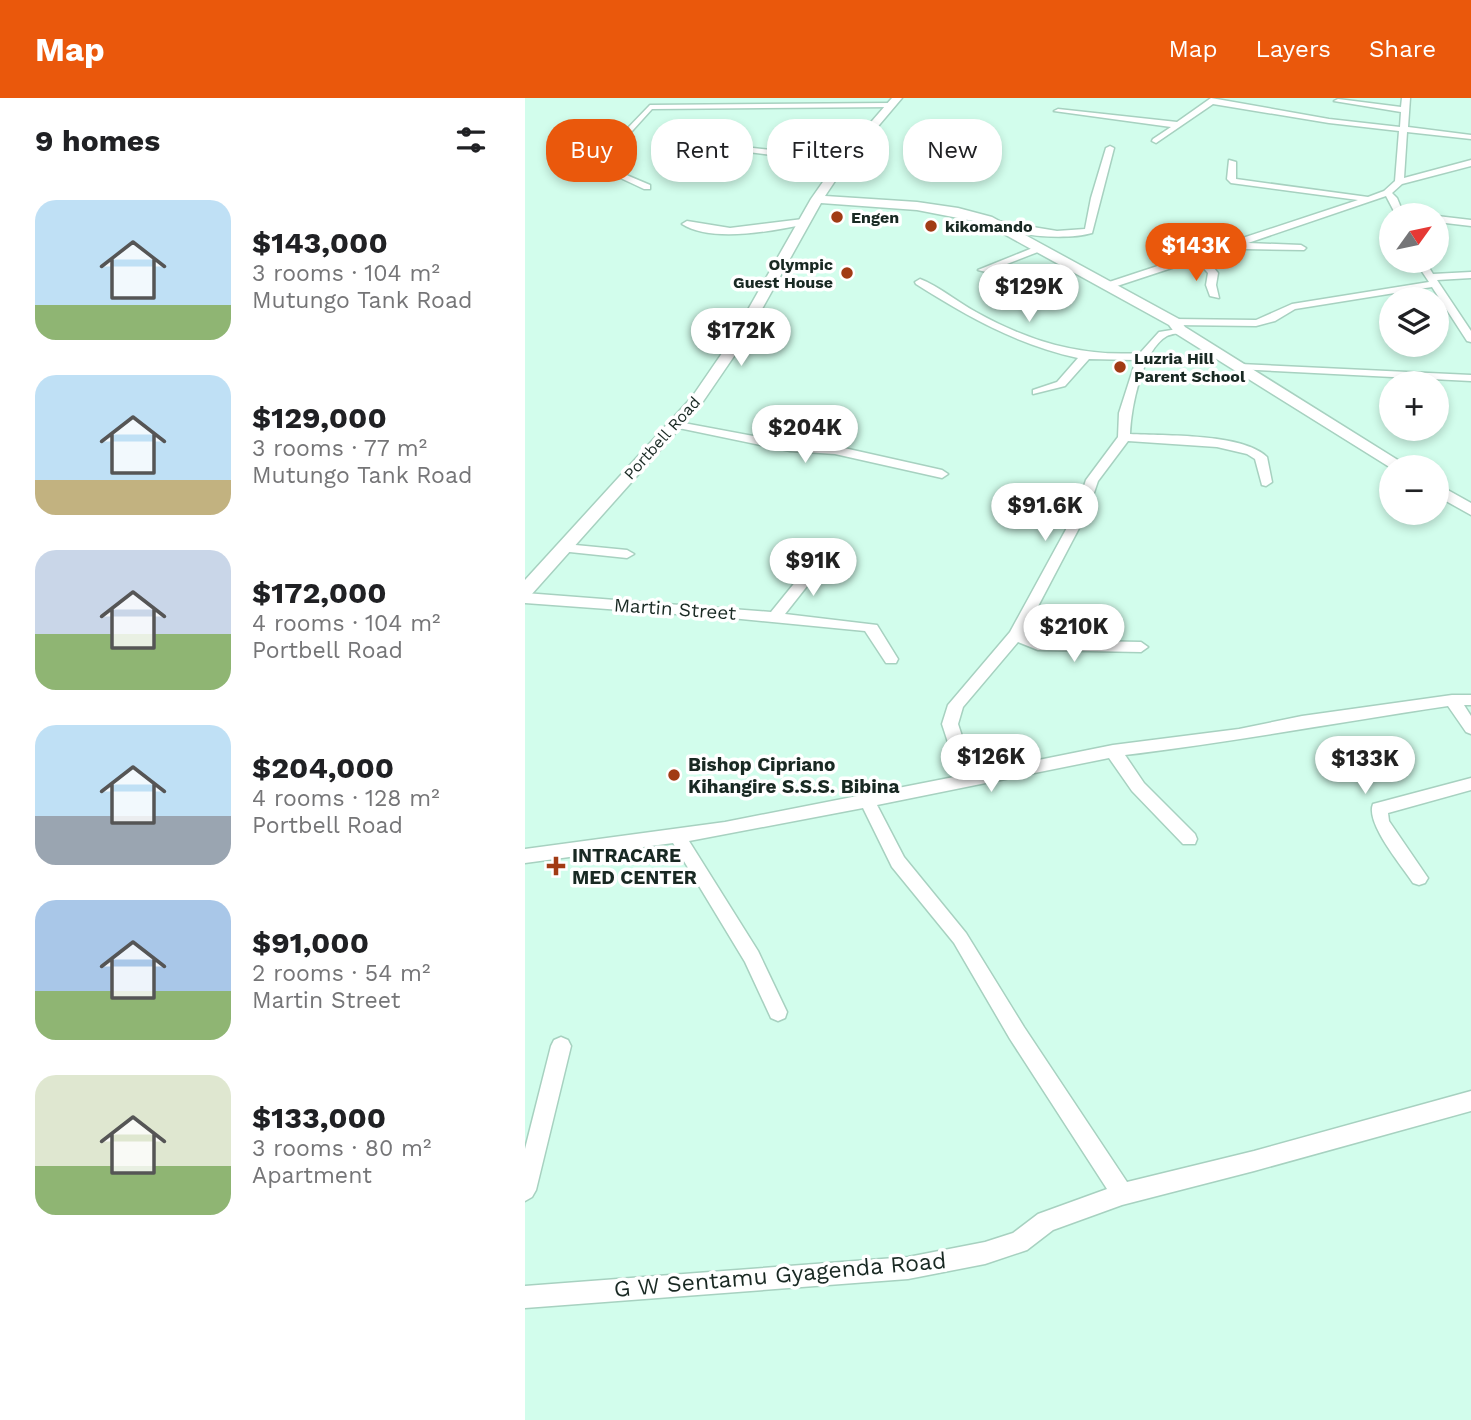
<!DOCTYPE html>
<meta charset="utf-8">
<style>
:root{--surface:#fff;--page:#f6f6f6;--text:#202124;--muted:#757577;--accent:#ea580c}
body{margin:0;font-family:"Work Sans",sans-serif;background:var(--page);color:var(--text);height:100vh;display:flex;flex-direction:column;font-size:26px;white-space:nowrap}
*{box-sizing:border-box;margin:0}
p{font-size:23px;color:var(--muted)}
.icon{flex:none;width:38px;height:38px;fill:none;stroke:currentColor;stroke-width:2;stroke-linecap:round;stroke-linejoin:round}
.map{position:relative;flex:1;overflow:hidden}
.side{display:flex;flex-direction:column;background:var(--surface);width:525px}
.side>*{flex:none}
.hud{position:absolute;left:21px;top:21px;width:665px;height:63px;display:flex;gap:14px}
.needle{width:46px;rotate:57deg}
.fabs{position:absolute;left:854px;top:105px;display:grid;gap:14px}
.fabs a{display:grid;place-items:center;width:70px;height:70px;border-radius:50%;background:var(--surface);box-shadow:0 4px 10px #0003;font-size:35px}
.price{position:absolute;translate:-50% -60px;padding:0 16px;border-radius:24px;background:#fff;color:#222;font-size:23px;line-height:46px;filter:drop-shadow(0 2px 4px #0008)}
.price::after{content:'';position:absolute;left:50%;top:42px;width:21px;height:16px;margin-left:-10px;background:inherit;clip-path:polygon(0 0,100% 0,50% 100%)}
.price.on{background:var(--accent);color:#fff}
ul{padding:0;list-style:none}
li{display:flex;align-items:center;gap:21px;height:175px;padding:0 35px}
li span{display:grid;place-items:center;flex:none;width:196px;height:140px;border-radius:21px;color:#555}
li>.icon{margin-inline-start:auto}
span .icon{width:84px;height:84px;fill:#fffc;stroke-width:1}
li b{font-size:30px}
h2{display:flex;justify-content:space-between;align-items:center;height:84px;padding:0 35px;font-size:30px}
.pill{padding:0 24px;border-radius:28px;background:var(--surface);box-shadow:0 4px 10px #0003;font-size:24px;line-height:63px}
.pill.on{background:var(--accent);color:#fff}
header{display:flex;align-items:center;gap:42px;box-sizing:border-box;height:98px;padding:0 35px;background:var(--accent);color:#fff}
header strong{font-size:33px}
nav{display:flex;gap:38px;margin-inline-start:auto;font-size:24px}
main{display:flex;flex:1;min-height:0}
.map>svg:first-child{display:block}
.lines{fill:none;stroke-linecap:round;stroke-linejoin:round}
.street-casing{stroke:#a7d1c0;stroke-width:3}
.secondary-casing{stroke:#a7d1c0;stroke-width:3}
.street{fill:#fff;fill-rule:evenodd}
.secondary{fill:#fff;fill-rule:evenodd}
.poi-dot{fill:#a13b14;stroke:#fff;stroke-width:2.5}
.labels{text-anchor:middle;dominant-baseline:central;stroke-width:7;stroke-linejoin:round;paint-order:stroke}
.far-poi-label{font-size:16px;font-weight:bold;fill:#192923;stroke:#fff;text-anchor:start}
.far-street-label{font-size:16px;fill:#192923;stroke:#fff}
.street-label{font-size:19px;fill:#192923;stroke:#fff}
.poi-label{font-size:19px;font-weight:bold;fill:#192923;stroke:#fff;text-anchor:start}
.near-street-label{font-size:23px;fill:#192923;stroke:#fff}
</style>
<header>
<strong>Map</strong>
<nav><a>Map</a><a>Layers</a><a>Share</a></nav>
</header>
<main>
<section class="side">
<h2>9 homes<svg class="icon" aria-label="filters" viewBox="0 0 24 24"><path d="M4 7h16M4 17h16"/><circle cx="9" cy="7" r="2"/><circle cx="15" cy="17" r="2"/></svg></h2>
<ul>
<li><span style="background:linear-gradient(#bfe0f5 75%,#8fb573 0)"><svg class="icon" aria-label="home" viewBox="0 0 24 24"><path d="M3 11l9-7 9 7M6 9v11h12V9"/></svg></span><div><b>$143,000</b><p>3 rooms · 104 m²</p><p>Mutungo Tank Road</p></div></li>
<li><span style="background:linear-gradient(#bfe0f5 75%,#c2b280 0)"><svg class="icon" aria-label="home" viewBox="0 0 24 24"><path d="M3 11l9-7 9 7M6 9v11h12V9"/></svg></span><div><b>$129,000</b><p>3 rooms · 77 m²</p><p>Mutungo Tank Road</p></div></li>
<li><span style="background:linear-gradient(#c9d6e8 60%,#8fb573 0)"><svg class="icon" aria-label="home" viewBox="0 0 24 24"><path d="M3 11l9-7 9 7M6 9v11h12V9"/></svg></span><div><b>$172,000</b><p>4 rooms · 104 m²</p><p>Portbell Road</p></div></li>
<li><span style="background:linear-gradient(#bfe0f5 65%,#9aa5b1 0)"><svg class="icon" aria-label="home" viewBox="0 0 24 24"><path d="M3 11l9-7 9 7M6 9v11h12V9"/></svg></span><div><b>$204,000</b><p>4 rooms · 128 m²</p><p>Portbell Road</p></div></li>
<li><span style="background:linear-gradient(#a9c7e8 65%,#8fb573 0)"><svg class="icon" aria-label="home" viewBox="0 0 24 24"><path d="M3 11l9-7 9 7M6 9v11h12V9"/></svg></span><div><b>$91,000</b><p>2 rooms · 54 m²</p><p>Martin Street</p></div></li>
<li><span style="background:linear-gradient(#dfe7d0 65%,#8fb573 0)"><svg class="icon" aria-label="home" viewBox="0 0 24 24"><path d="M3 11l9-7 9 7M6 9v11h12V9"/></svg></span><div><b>$133,000</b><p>3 rooms · 80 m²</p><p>Apartment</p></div></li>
</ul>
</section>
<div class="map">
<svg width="946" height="1322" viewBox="0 0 946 1322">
<rect width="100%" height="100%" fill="#d2fdec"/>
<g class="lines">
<defs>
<path id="street" d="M686,0L804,21L875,29L876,14L809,3L813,1L876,9L877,0H885L883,29L946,37V41L882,34L879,80L946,62V68L877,86L867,95L872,100L879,117H871L861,98L723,145L776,147L781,150L779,152L720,151L716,148L680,159L693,175L691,187L694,200L685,198L681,187L683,175L671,162L586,190H578V186L833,102L706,85L702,81L704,62L711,64V81L843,99L859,93L870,83L874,33L804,25L688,6L631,45L627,43L628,41L646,29L529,13L533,11L652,24Z
M366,5L369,9L127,11L79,64L80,68L125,87V91H119L72,69V62L125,7Z
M184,45L318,60L322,63L318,66L184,49L150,59L146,56Z
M585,48L589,50L567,135C543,142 489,139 467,126L472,123L532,133L560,131L566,100L581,50Z
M912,118L946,122V128L912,124Z
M278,121L283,124L281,126C249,133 186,145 157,126L162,123L205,130Z
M515,147L520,150L518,152L461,174L453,172Z
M890,163H900L908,176L946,174V180L912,182L946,233V244L942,243L907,189L770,211L750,223L731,228L649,227L644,224L649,221L731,222L767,206L904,184Z
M395,181C414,188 432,204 451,214C503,243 555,259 615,255L634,234L659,230V234C654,235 646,236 642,238C617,252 606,310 605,336C640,338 717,335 742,359L747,384L741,388L737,387L730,361L722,356L692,349L603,343L573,383L562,415L499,535L515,542L616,544L623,549L616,554L513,552L493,544L438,609L433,626L449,675L588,647L714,631L777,618L927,597H946V607H939L946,618V636L941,634L923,608C815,624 708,644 600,657L619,685L670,736L672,741L670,746H658L607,693L584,660L352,707L379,759L441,835L499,929L602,1084L729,1053L946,993V1013L729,1073L597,1107L528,1132L502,1152L460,1166L383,1181L0,1210V1188L383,1159L460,1144L488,1135L513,1116L582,1091L485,941L429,845L367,769L338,710L164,743L233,853L262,914L260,920L253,923L246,920L220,864L148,745L0,765V751L200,724L434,678L417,626L423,607L485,534L550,415L561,382L593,339L594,315L611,262L564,261L540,288L508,296V292L532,284L553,260C493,247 443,219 391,186L390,184Z
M715,266L946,277V283L711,271L710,269Z
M148,323L265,345L310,348L417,372L423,376L417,380L310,356L265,353L144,328V324Z
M40,446L102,452L109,456L102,460L35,453V447Z
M298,455L305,459L260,516L352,527L373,561L371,565H361L340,533L206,520L0,505V495L246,514L293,456Z
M946,680V692L863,715L864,723L903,780L900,785L894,787L888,785C877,768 840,725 848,706Z
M36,939L43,942L46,948L11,1092L7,1099L0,1103V1051L26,948L29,942Z"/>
<path id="secondary" d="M367,0H377L322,65L300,98L392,104L433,110L467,119L654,221L660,229L884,369L866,370L650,235L644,227L459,125L392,112L296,105L218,245L177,305L6,497L0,499V482L167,299L204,245L286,101L314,61Z
M912,386L946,405V417L912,398Z"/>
</defs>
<use href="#street" class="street-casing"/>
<use href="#secondary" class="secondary-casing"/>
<use href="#street" class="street"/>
<use href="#secondary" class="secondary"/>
</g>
<g class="poi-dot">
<circle cx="312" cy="119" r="7"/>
<circle cx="406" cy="128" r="7"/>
<circle cx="322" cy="175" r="7"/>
<circle cx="595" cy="269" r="7"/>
<circle cx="149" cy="677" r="7"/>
<path d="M27.5 757.5h7v7h7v7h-7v7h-7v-7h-7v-7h7z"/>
</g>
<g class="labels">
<g class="far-poi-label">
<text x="326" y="119">Engen</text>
<text x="420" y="128">kikomando</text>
<text x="308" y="166" text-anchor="end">Olympic<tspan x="308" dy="18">Guest House</tspan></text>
<text x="609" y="260">Luzria Hill<tspan x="609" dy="18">Parent School</tspan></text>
</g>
<g class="far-street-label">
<text transform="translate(137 340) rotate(-48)">Portbell Road</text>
</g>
<g class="street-label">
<text transform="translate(150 511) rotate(4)">Martin Street</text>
</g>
<g class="poi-label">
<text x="163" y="666">Bishop Cipriano<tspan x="163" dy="22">Kihangire S.S.S. Bibina</tspan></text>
<text x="47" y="757">INTRACARE<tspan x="47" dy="22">MED CENTER</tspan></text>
</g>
<g class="near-street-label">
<text transform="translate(255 1177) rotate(-5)">G W Sentamu Gyagenda Road</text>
</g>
</g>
</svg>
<div class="fabs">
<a><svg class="needle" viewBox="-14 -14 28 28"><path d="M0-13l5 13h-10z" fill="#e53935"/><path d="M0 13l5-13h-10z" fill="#757577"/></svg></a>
<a><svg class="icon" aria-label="layers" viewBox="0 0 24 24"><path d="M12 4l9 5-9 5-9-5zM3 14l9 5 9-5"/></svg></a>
<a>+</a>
<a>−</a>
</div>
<b class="price on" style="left:671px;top:185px">$143K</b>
<b class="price" style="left:504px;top:226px">$129K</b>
<b class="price" style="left:216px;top:270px">$172K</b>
<b class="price" style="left:280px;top:367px">$204K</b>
<b class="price" style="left:520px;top:445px">$91.6K</b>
<b class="price" style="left:288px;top:500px">$91K</b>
<b class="price" style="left:549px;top:566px">$210K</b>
<b class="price" style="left:466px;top:696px">$126K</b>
<b class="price" style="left:840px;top:698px">$133K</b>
<div class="hud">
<a class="pill on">Buy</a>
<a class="pill">Rent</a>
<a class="pill">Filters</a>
<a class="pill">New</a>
</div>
</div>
</main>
